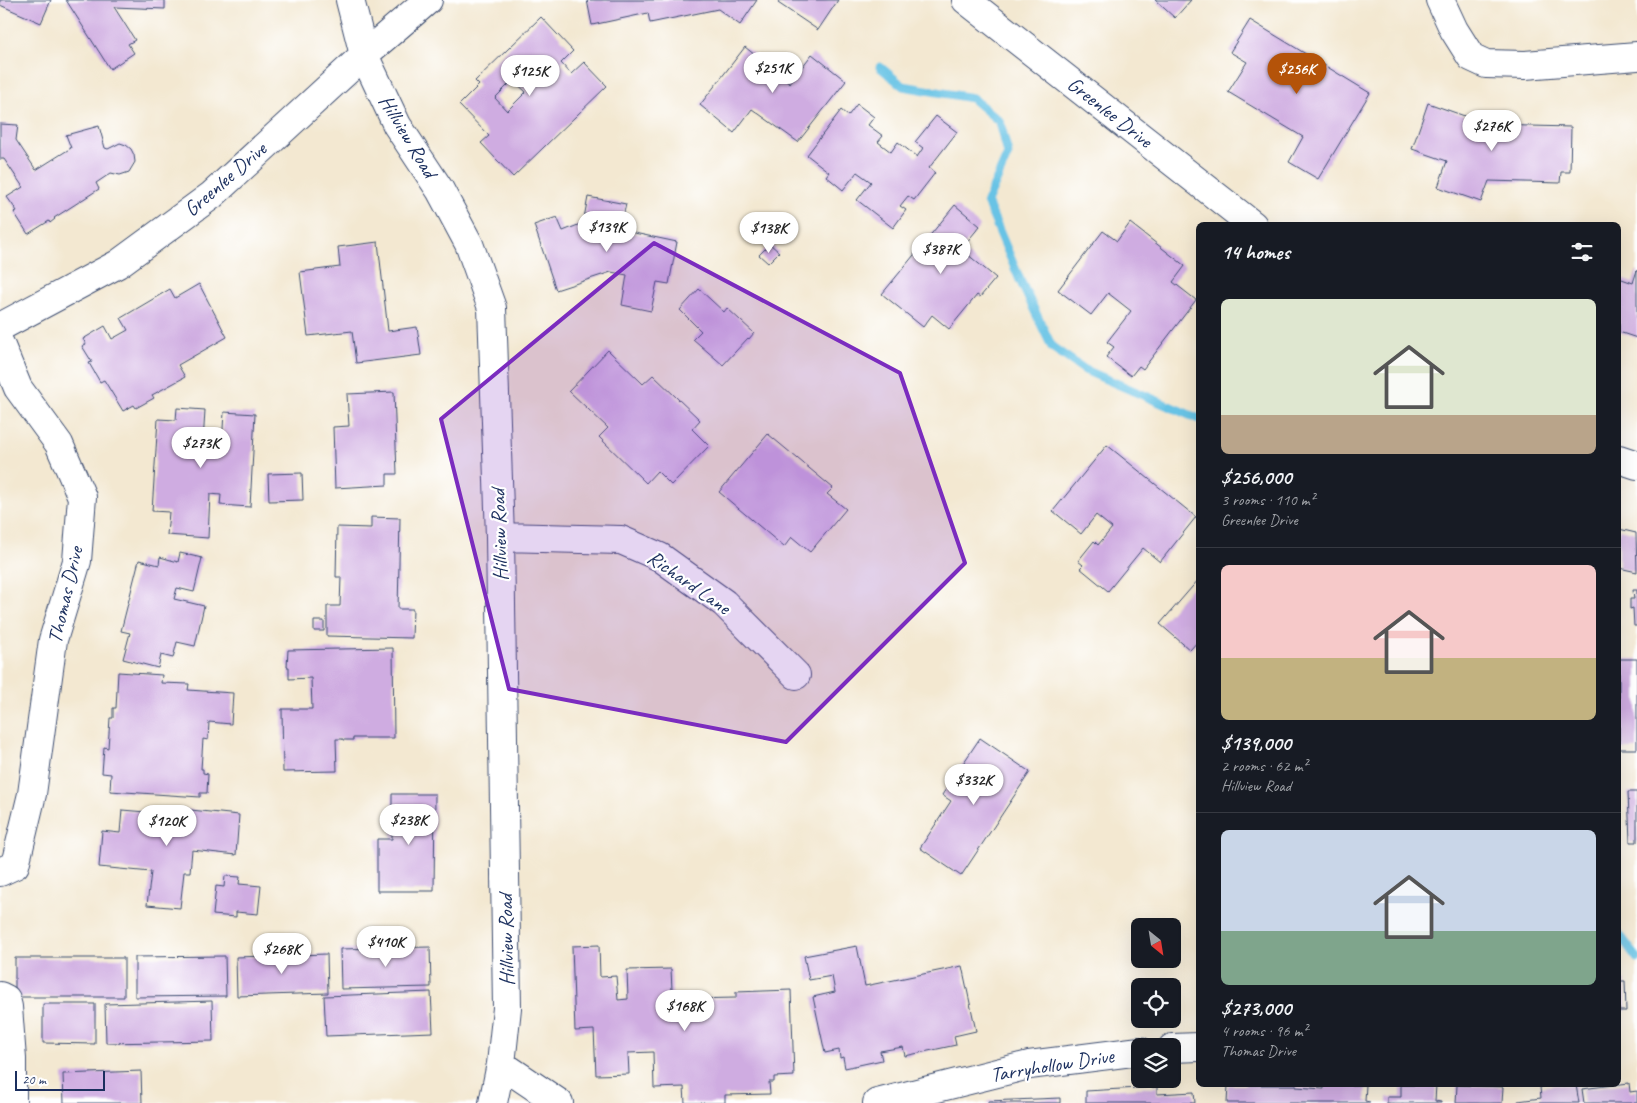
<!DOCTYPE html>
<meta charset="utf-8">
<style>
:root{--surface:#171b24;--page:#20242c;--text:#f1f3f6;--muted:#9ea1a6;--line:#363941;--accent:#b45309}
body{margin:0;font-family:Caveat,sans-serif;background:var(--page);color:var(--text);height:100vh;display:flex;flex-direction:column;font-size:19px;white-space:nowrap}
*{box-sizing:border-box;margin:0}
p{font-size:16px;color:var(--muted)}
.icon{flex:none;width:28px;height:28px;fill:none;stroke:currentColor;stroke-width:2;stroke-linecap:round;stroke-linejoin:round}
.map{position:relative;flex:1;overflow:hidden}
.drawer{position:absolute;left:1196px;top:222px;width:425px;height:865px;display:flex;flex-direction:column;background:var(--surface);border-radius:8px;box-shadow:0 5px 20px #0002}
.drawer>*{flex:none}
.needle{width:32px;rotate:150deg}
.fabs{position:absolute;left:1131px;top:918px;display:grid;gap:10px}
.fabs a{display:grid;place-items:center;width:50px;height:50px;border-radius:8px;background:var(--surface);box-shadow:0 5px 20px #0002;font-size:25px}
.scale{position:absolute;left:15px;bottom:12px;width:90px;box-sizing:border-box;padding-left:5px;border:2px solid #1b2f5e;border-top:0;font-size:14px;line-height:18px;white-space:nowrap;color:#1b2f5e;-webkit-text-stroke:4px #fff;paint-order:stroke}
.price{position:absolute;translate:-50% -42px;padding:0 11px;border-radius:18px;background:#fff;color:#222;font-size:16px;line-height:32px;filter:drop-shadow(0 1px 2px #0008)}
.price::after{content:'';position:absolute;left:50%;top:30px;width:15px;height:11px;margin-left:-8px;background:inherit;clip-path:polygon(0 0,100% 0,50% 100%)}
.price.on{background:var(--accent);color:#fff}
ul{padding:0;list-style:none}
li{display:grid;align-content:center;gap:10px;height:265px;padding:0 25px}
li+li{border-top:1px solid var(--line)}
li span{display:grid;place-items:center;height:155px;border-radius:8px;color:#555}
li>.icon{margin-inline-start:auto}
span .icon{width:90px;height:90px;fill:#fffc;stroke-width:1}
li b{font-size:21px}
h2{display:flex;justify-content:space-between;align-items:center;height:60px;padding:0 25px;font-size:21px}
.map>svg:first-child{display:block}
.lines{fill:none;stroke-linecap:round;stroke-linejoin:round}
.stream{stroke:#68c3e5;stroke-width:9}
.building{fill:#cface1;fill-rule:evenodd}
.minor-casing{stroke:#3b4b6f;stroke-width:30}
.minor{stroke:#fff;stroke-width:28}
.marked{fill:#7b2cbf;fill-opacity:0.2;stroke:#7b2cbf;stroke-width:4;stroke-linejoin:round}
.labels{text-anchor:middle;dominant-baseline:central;stroke-width:4.5;stroke-linejoin:round;paint-order:stroke}
.street-label{font-size:21px;fill:#1b2f5e;stroke:#fff}
</style>
<div class="map">
<svg width="1637" height="1103" viewBox="0 0 1637 1103">
<rect width="100%" height="100%" fill="#fff"/>
<filter id="ink" filterUnits="userSpaceOnUse"><feTurbulence type="fractalNoise" baseFrequency=".02" numOctaves="2"/><feDisplacementMap in="SourceGraphic" scale="10" xChannelSelector="R" yChannelSelector="G"/><feConvolveMatrix kernelMatrix="1 2 1 2 8 2 1 2 1" color-interpolation-filters="sRGB"/></filter>
<filter id="wash" filterUnits="userSpaceOnUse"><feTurbulence type="fractalNoise" baseFrequency=".0096" numOctaves="4" result="noise"/><feDisplacementMap in="SourceGraphic" scale="20" xChannelSelector="R" yChannelSelector="G"/><feGaussianBlur stdDeviation="1.12" result="paint"/><feColorMatrix in="noise" values="0 0 0 0 0 0 0 0 0 0 0 0 0 0 0 0 0 1.4 0 .05"/><feComposite in="paint" operator="in"/></filter>
<g filter="url(#wash)">
<rect width="100%" height="100%" fill="#f3e8d1"/>
<g class="lines">
<path class="stream" d="M880,67L903,86L972,98L1000,122L1008,154L987,202L1020,280L1052,347L1085,370L1199,419
M1619,934L1637,958"/>
</g>
<g id="blocks">
<path class="building" d="M0,0H51L41,23L0,5Z
M66,0H165V9L114,7L135,40L128,44L134,53L110,69Z
M587,0H757L740,25L718,9L650,23L648,13L592,25Z
M780,0H838L818,30L778,3Z
M1155,0H1191L1175,18Z
M541,17L573,51L561,63L571,74L584,62L607,86L513,177L481,143L489,136L459,105L479,85L475,81ZM513,80L526,92L507,111L495,98Z
M1250,20L1370,93L1318,179L1289,162L1303,137L1228,92L1247,62L1230,52Z
M745,47L790,83L812,54L846,81L798,142L752,109L734,133L700,105Z
M1428,103L1490,125L1571,127L1570,172H1561L1560,183L1489,181L1481,202L1438,187L1447,161L1412,149Z
M857,104L874,117L868,125L883,136L878,142L891,152L898,142L917,157L923,148L915,142L936,116L957,132L929,168L935,173L914,200L908,196L900,206L906,210L893,228L857,200L871,182L857,172L843,190L826,176L829,172L807,155L841,110L848,116Z
M0,124L18,125L16,140L36,170L71,148L66,135L99,126L105,148L108,149L120,143L126,145L131,149L134,155L135,162L129,172L120,175L111,173L96,183L99,189L54,218L55,219L50,223L49,221L28,234L14,212L17,211L7,197L23,187L4,159H0Z
M588,197L626,204L620,230L677,242L669,284L657,282L651,311L622,305L627,275L611,272L556,290L534,225L557,217L563,231L583,223Z
M955,205L980,226L961,249L996,278L980,297L977,295L949,329L932,315L923,327L882,294Z
M1130,223L1185,266L1173,282L1196,300L1143,369L1139,366L1131,376L1106,357L1114,347L1107,342L1131,311L1108,293L1091,315L1058,290L1103,231L1117,241Z
M378,242L388,331L417,327L421,355L356,363L352,331L308,336L300,272L340,267L338,247Z
M770,244L779,252L768,263L759,255Z
M1637,270V338L1619,332V278L1633,283Z
M199,284L227,337L178,365L185,377L152,395L154,398L136,408L134,405L123,411L104,380L100,382L89,363L92,362L82,346L86,344L83,339L105,326L112,339L128,330L121,318L170,289L175,298Z
M699,289L724,312L727,308L754,333L749,339L748,338L723,365L693,339L701,331L680,310Z
M608,350L643,384L653,375L700,420L692,429L709,446L671,485L657,471L646,483L599,437L608,428L569,391Z
M394,392L397,474H387V485L335,488L333,427L349,426L347,394Z
M177,408L205,410L203,443L222,445L224,412L255,414L250,507L220,505L221,495L210,494L208,538L167,535L169,512L152,511L158,419L176,420Z
M768,434L833,488L827,494L846,509L810,552L792,537L784,547L719,492Z
M1107,445L1196,517L1160,562L1143,548L1108,591L1080,568L1083,565L1078,561L1094,541L1098,545L1112,528L1096,515L1081,534L1053,511Z
M302,473L303,500L269,501L268,474Z
M371,517L400,518L398,609H413L412,638L327,636V606H340L341,577H336L337,527L371,528Z
M1619,529L1636,533L1637,572L1619,568Z
M180,553L202,558L194,592L177,588L174,599L204,606L195,646L177,642L173,658L161,655L158,668L123,659L130,633L121,631L139,560L159,565L160,557L178,562Z
M1199,579V640L1190,650L1160,624Z
M1633,590H1637V626H1634L1633,608L1630,609V599H1634Z
M314,621H324V631H314Z
M393,648L394,738H353V740H343V739H336L337,771L283,772L282,709H312L311,678L289,679V667H287L288,650Z
M1619,659H1637V749H1619Z
M118,672L162,675L161,683L189,684L188,690L233,693L231,724L209,722L208,740L203,739L201,769H203V773L208,774L207,793H200V797L110,791L111,774L102,773L104,747L108,748L110,718H113V708H116Z
M980,738L1030,772L961,876L920,848L951,801L942,795Z
M1628,792H1637V842H1630Z
M392,794H435L434,891H377V839H392Z
M181,809L239,815L236,855L192,850L190,872H184L180,908L147,905L151,872L99,867L102,831L120,833L122,810L181,815Z
M225,876L240,877L239,884L261,886L258,914L236,912V917L213,915L216,886L224,887Z
M599,945L600,977L616,976L618,1000L628,999L627,970L671,969L673,1011L689,1010L688,999L736,998V992L791,990L794,1076L774,1077V1082H769L770,1094L725,1095V1103H685L684,1087L654,1088L653,1052L628,1053L629,1074L596,1075L594,1030L575,1031L572,946Z
M857,946L865,986L962,966L976,1031L954,1036L956,1045L905,1056L903,1047L880,1051L882,1060L845,1068L843,1057L840,1058L839,1050L825,1053L813,997L835,992L832,976L809,980L804,956Z
M430,947L431,987L341,989L340,949Z
M327,954L328,993L237,996L236,957Z
M225,956L226,996L135,997V957Z
M15,958H124V997H15Z
M1619,981H1625L1626,1011H1619Z
M431,992L433,1032L326,1036L324,996Z
M212,1001L213,1041L106,1043L105,1004Z
M43,1004H95V1044L43,1043Z
M141,1071L142,1103H64L63,1074Z
M1629,1083L1630,1092L1637,1091V1103H1584L1582,1089Z
M1228,1085H1296V1087L1324,1089V1085H1366L1365,1101L1370,1102V1103H1227Z
M1401,1085H1436L1435,1101L1441,1102V1103H1387V1097H1401Z
M1457,1085L1503,1087L1502,1103H1456Z
M1557,1085H1576L1579,1103H1518V1101L1541,1098L1540,1087Z
M1157,1087V1094L1194,1092L1195,1103H1086V1091Z
M1060,1098V1103H988V1101Z"/>
</g>
</g>
<g filter="url(#ink)">
<use href="#blocks" fill-opacity="0" stroke="#3b4b6f" stroke-width="1"/>
<g class="lines">
<defs>
<path id="minor" d="M350,0L364,55L397,125L440,190L469,244L492,308L500,537L507,1008L501,1064L493,1103
M966,0L1253,225
M1440,0L1454,30L1471,57L1486,64L1525,65L1637,56
M0,327L118,264L212,195L364,55L428,0
M0,344L18,388L59,444L82,497L77,561L53,640L32,794L15,865L0,872
M1619,459L1637,465
M500,537L621,540L660,557L724,603L796,675
M0,996L6,999L8,1007L12,1059V1103
M1172,1048L1199,1047
M501,1064L559,1103
M877,1103L1029,1065L1140,1051"/>
</defs>
<use href="#minor" class="minor-casing"/>
<use href="#minor" class="minor"/>
</g>
</g>
<path class="marked" d="M654,243L900,373L965,563L786,742L509,689L441,419Z"/>
<g class="labels">
<g class="street-label">
<text transform="translate(1110 112) rotate(38)">Greenlee Drive</text>
<text transform="translate(408 136) rotate(59)">Hillview Road</text>
<text transform="translate(225 179) rotate(-41)">Greenlee Drive</text>
<text transform="translate(499 535) rotate(-92)">Hillview Road</text>
<text transform="translate(689 582) rotate(35)">Richard Lane</text>
<text transform="translate(65 595) rotate(-77)">Thomas Drive</text>
<text transform="translate(506 940) rotate(-91)">Hillview Road</text>
<text transform="translate(1052 1065) rotate(-9)">Tarryhollow Drive</text>
</g>
</g>
</svg>
<div class="fabs">
<a><svg class="needle" viewBox="-14 -14 28 28"><path d="M0-13l5 13h-10z" fill="#e53935"/><path d="M0 13l5-13h-10z" fill="#9ea1a6"/></svg></a>
<a><svg class="icon" aria-label="locate" viewBox="0 0 24 24"><circle cx="12" cy="12" r="6"/><path d="M12 2v4M12 18v4M2 12h4M18 12h4"/></svg></a>
<a><svg class="icon" aria-label="layers" viewBox="0 0 24 24"><path d="M12 4l9 5-9 5-9-5zM3 14l9 5 9-5"/></svg></a>
</div>
<div class="scale">20 m</div>
<b class="price" style="left:773px;top:94px">$251K</b>
<b class="price on" style="left:1297px;top:95px">$256K</b>
<b class="price" style="left:530px;top:97px">$125K</b>
<b class="price" style="left:1492px;top:152px">$276K</b>
<b class="price" style="left:607px;top:253px">$139K</b>
<b class="price" style="left:769px;top:254px">$138K</b>
<b class="price" style="left:941px;top:275px">$387K</b>
<b class="price" style="left:201px;top:469px">$273K</b>
<b class="price" style="left:974px;top:806px">$332K</b>
<b class="price" style="left:409px;top:846px">$238K</b>
<b class="price" style="left:167px;top:847px">$120K</b>
<b class="price" style="left:386px;top:968px">$410K</b>
<b class="price" style="left:282px;top:975px">$268K</b>
<b class="price" style="left:685px;top:1032px">$168K</b>
<section class="drawer">
<h2>14 homes<svg class="icon" aria-label="filters" viewBox="0 0 24 24"><path d="M4 7h16M4 17h16"/><circle cx="9" cy="7" r="2"/><circle cx="15" cy="17" r="2"/></svg></h2>
<ul>
<li><span style="background:linear-gradient(#dfe7d0 75%,#b9a48a 0)"><svg class="icon" aria-label="home" viewBox="0 0 24 24"><path d="M3 11l9-7 9 7M6 9v11h12V9"/></svg></span><div><b>$256,000</b><p>3 rooms · 110 m²</p><p>Greenlee Drive</p></div></li>
<li><span style="background:linear-gradient(#f6c9c9 60%,#c2b280 0)"><svg class="icon" aria-label="home" viewBox="0 0 24 24"><path d="M3 11l9-7 9 7M6 9v11h12V9"/></svg></span><div><b>$139,000</b><p>2 rooms · 62 m²</p><p>Hillview Road</p></div></li>
<li><span style="background:linear-gradient(#c9d6e8 65%,#7fa58c 0)"><svg class="icon" aria-label="home" viewBox="0 0 24 24"><path d="M3 11l9-7 9 7M6 9v11h12V9"/></svg></span><div><b>$273,000</b><p>4 rooms · 96 m²</p><p>Thomas Drive</p></div></li>
</ul>
</section>
</div>
